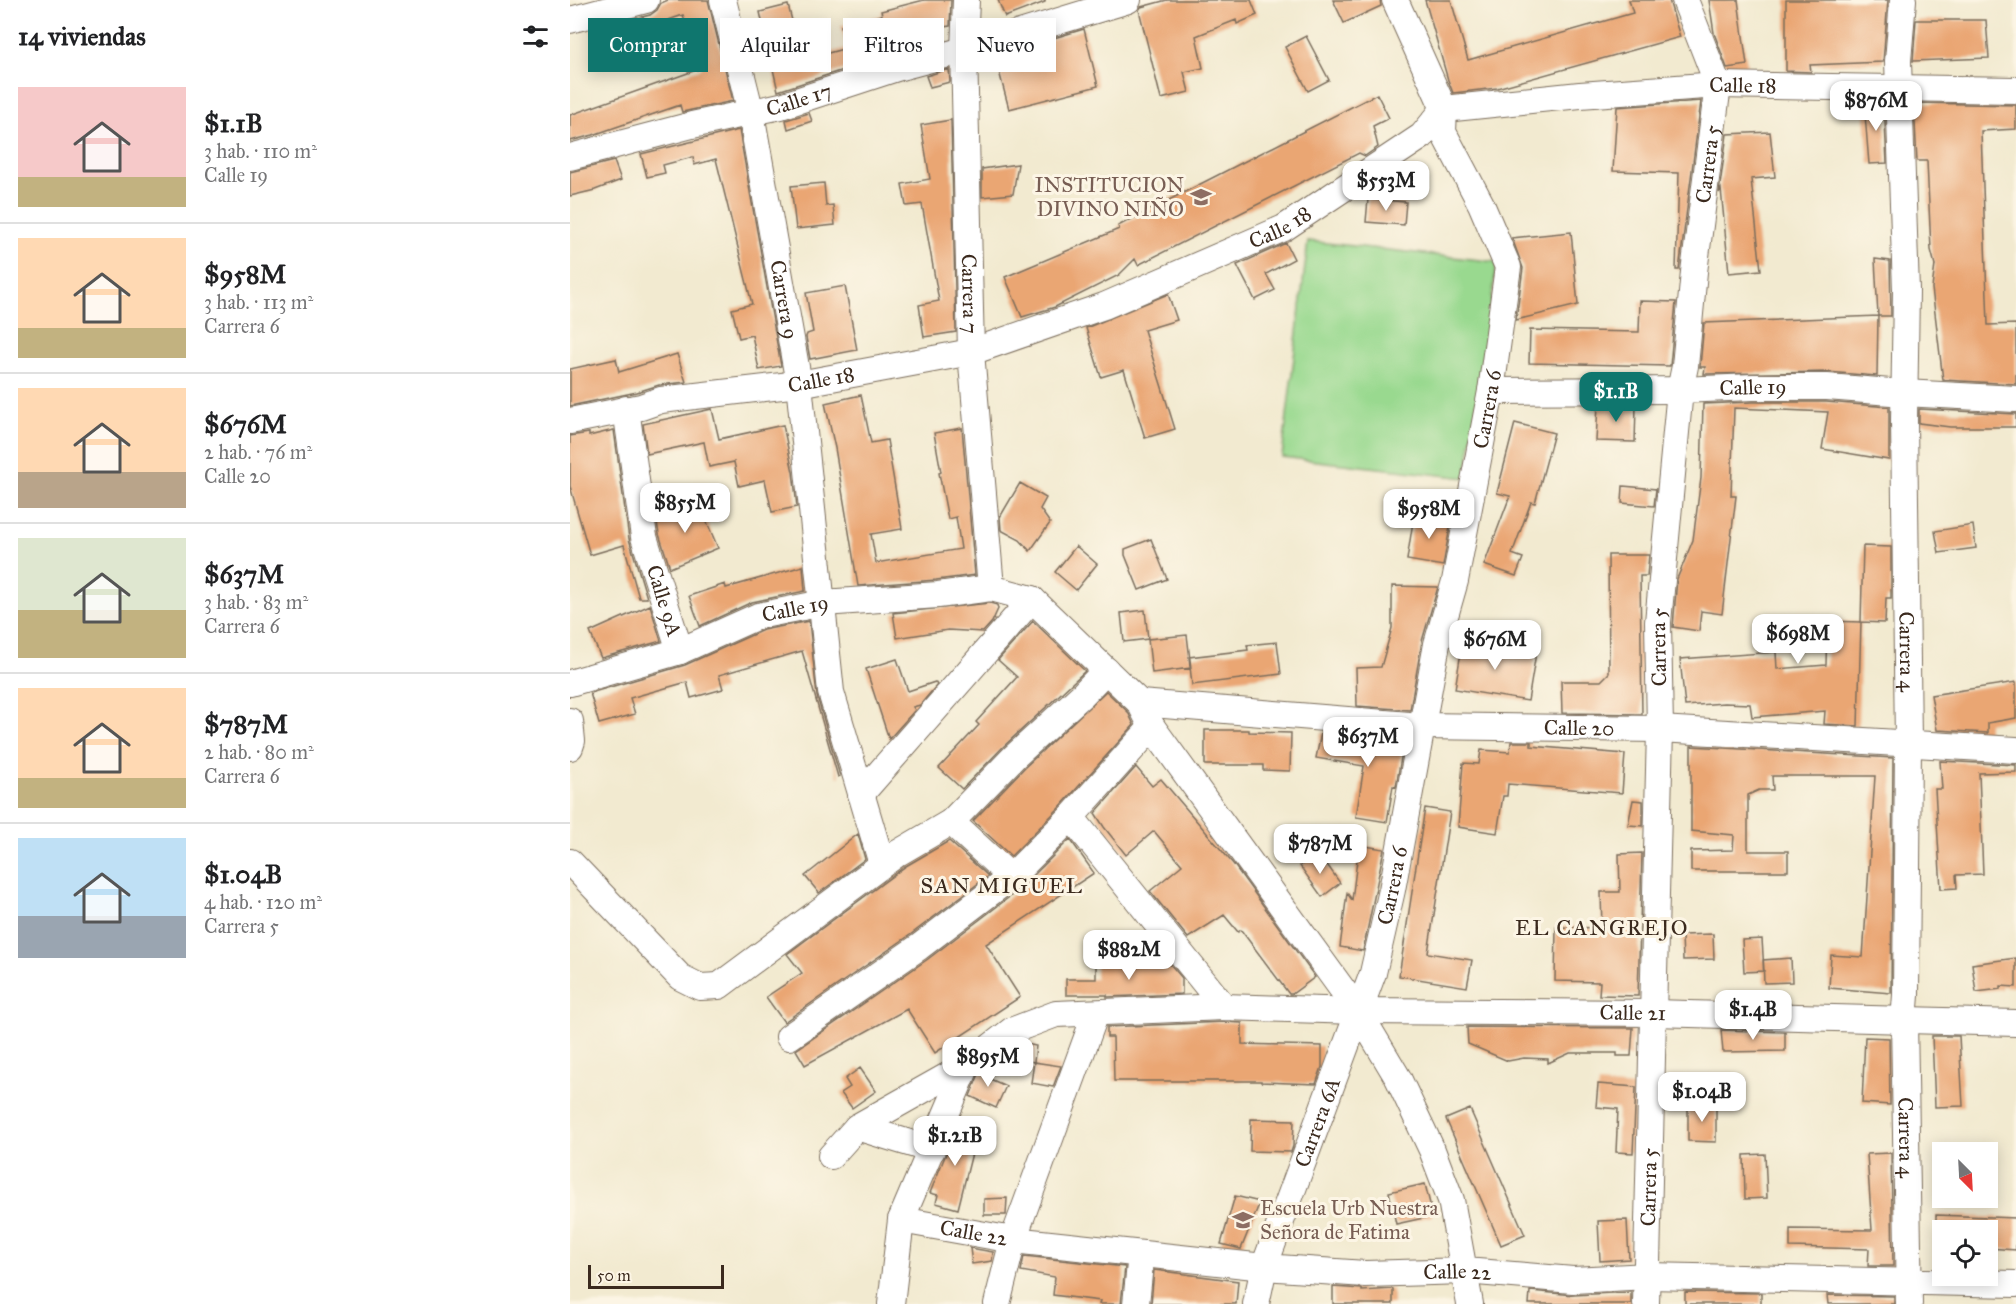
<!DOCTYPE html>
<html lang="es">
<meta charset="utf-8">
<style>
:root{--surface:#fff;--page:#f2f2f2;--text:#202124;--muted:#757577;--line:#e0e0e0;--accent:#0f766e}
body{margin:0;font-family:"IM FELL Great Primer",serif;background:var(--page);color:var(--text);height:100vh;display:flex;flex-direction:column;font-size:22px;white-space:nowrap}
*{box-sizing:border-box;margin:0}
p{font-size:20px;color:var(--muted)}
.icon{flex:none;width:33px;height:33px;fill:none;stroke:currentColor;stroke-width:2;stroke-linecap:round;stroke-linejoin:round}
.map{position:relative;flex:1;overflow:hidden}
.drawer{display:flex;flex-direction:column;background:var(--surface);width:570px}
.drawer>*{flex:none}
.guide{position:absolute;left:18px;top:18px;width:570px;height:54px;display:flex;gap:12px}
.needle{width:39px;rotate:156deg}
.buttons{position:absolute;left:1362px;top:1142px;display:grid;gap:12px}
.buttons a{display:grid;place-items:center;width:66px;height:66px;border-radius:0px;background:var(--surface);box-shadow:0 3px 15px #0003;font-size:30px}
.scale{position:absolute;left:18px;bottom:15px;width:136px;box-sizing:border-box;padding-left:6px;border:3px solid #3b2a1e;border-top:0;font-size:16px;line-height:21px;white-space:nowrap;color:#3b2a1e;-webkit-text-stroke:4px #fcf5e5;paint-order:stroke}
.price{position:absolute;translate:-50% -51px;padding:0 14px;border-radius:12px;background:#fff;color:#222;font-size:20px;line-height:39px;filter:drop-shadow(0 2px 3px #0008)}
.price::after{content:'';position:absolute;left:50%;top:36px;width:18px;height:14px;margin-left:-9px;background:inherit;clip-path:polygon(0 0,100% 0,50% 100%)}
.price.active{background:var(--accent);color:#fff}
ul{padding:0;list-style:none}
li{display:flex;align-items:center;gap:18px;height:150px;padding:0 18px}
li+li{border-top:2px solid var(--line)}
li span{display:grid;place-items:center;flex:none;width:168px;height:120px;border-radius:0px;color:#555}
li>.icon{margin-inline-start:auto}
span .icon{width:72px;height:72px;fill:#fffc;stroke-width:1}
li b{font-size:26px}
h2{display:flex;justify-content:space-between;align-items:center;height:72px;padding:0 18px;font-size:26px}
.chip{padding:0 21px;border-radius:0px;background:var(--surface);box-shadow:0 3px 15px #0003;font-size:21px;line-height:54px}
.chip.active{background:var(--accent);color:#fff}
main{display:flex;flex:1;min-height:0}
.map>svg:first-child{display:block}
.green{fill:#99d98f;stroke:#6a8256;stroke-width:1.5}
.building{fill:#eaa673}
.lines{fill:none;stroke-linecap:round;stroke-linejoin:round}
.minor-casing{stroke:#7b6d5c;stroke-width:28}
.minor{stroke:#fff;stroke-width:26}
.labels{text-anchor:middle;dominant-baseline:central;stroke-width:6;stroke-linejoin:round;paint-order:stroke}
.street-label{font-size:21px;fill:#3b2a1e;stroke:#fcf5e5}
.education-label{font-size:21px;fill:#785e54;stroke:#fcf5e5;text-anchor:end}
.neighbourhood-label{font-size:22px;letter-spacing:1.5px;fill:#3b2a1e;stroke:#fcf5e5}
</style>
<main>
<section class="drawer">
<h2>14 viviendas<svg class="icon" aria-label="filters" viewBox="0 0 24 24"><path d="M4 7h16M4 17h16"/><circle cx="9" cy="7" r="2"/><circle cx="15" cy="17" r="2"/></svg></h2>
<ul>
<li><span style="background:linear-gradient(#f6c9c9 75%,#c2b280 0)"><svg class="icon" aria-label="home" viewBox="0 0 24 24"><path d="M3 11l9-7 9 7M6 9v11h12V9"/></svg></span><div><b>$1.1B</b><p>3 hab. · 110 m²</p><p>Calle 19</p></div></li>
<li><span style="background:linear-gradient(#ffd9b3 75%,#c2b280 0)"><svg class="icon" aria-label="home" viewBox="0 0 24 24"><path d="M3 11l9-7 9 7M6 9v11h12V9"/></svg></span><div><b>$958M</b><p>3 hab. · 113 m²</p><p>Carrera 6</p></div></li>
<li><span style="background:linear-gradient(#ffd9b3 70%,#b9a48a 0)"><svg class="icon" aria-label="home" viewBox="0 0 24 24"><path d="M3 11l9-7 9 7M6 9v11h12V9"/></svg></span><div><b>$676M</b><p>2 hab. · 76 m²</p><p>Calle 20</p></div></li>
<li><span style="background:linear-gradient(#dfe7d0 60%,#c2b280 0)"><svg class="icon" aria-label="home" viewBox="0 0 24 24"><path d="M3 11l9-7 9 7M6 9v11h12V9"/></svg></span><div><b>$637M</b><p>3 hab. · 83 m²</p><p>Carrera 6</p></div></li>
<li><span style="background:linear-gradient(#ffd9b3 75%,#c2b280 0)"><svg class="icon" aria-label="home" viewBox="0 0 24 24"><path d="M3 11l9-7 9 7M6 9v11h12V9"/></svg></span><div><b>$787M</b><p>2 hab. · 80 m²</p><p>Carrera 6</p></div></li>
<li><span style="background:linear-gradient(#bfe0f5 65%,#9aa5b1 0)"><svg class="icon" aria-label="home" viewBox="0 0 24 24"><path d="M3 11l9-7 9 7M6 9v11h12V9"/></svg></span><div><b>$1.04B</b><p>4 hab. · 120 m²</p><p>Carrera 5</p></div></li>
</ul>
</section>
<div class="map">
<svg width="1446" height="1304" viewBox="0 0 1446 1304">
<rect width="100%" height="100%" fill="#fcf5e5"/>
<filter id="ink" filterUnits="userSpaceOnUse"><feTurbulence type="fractalNoise" baseFrequency=".0167" numOctaves="2"/><feDisplacementMap in="SourceGraphic" scale="12" xChannelSelector="R" yChannelSelector="G"/><feConvolveMatrix kernelMatrix="1 2 1 2 8 2 1 2 1" color-interpolation-filters="sRGB"/></filter>
<filter id="wash" filterUnits="userSpaceOnUse"><feTurbulence type="fractalNoise" baseFrequency=".008" numOctaves="4" result="noise"/><feDisplacementMap in="SourceGraphic" scale="24" xChannelSelector="R" yChannelSelector="G"/><feGaussianBlur stdDeviation="1.35" result="paint"/><feColorMatrix in="noise" values="0 0 0 0 0 0 0 0 0 0 0 0 0 0 0 0 0 1.4 0 .05"/><feComposite in="paint" operator="in"/></filter>
<g filter="url(#wash)">
<rect width="100%" height="100%" fill="#f2ead0"/>
<path class="green" d="M738,241L927,262L896,478L712,457Z"/>
<g id="blocks">
<path class="building" d="M98,0H138L163,101L112,112L110,105L23,135L0,141V115L132,68L113,15L81,26L89,45L67,54L57,29L25,41L21,30L80,15L87,10L91,3Z
M354,0H381L380,26L351,30L354,44L321,52L322,54L208,91L190,12L218,5L232,60L277,48L271,26L312,15L311,11Z
M428,0H475V2L435,17Z
M597,0H681L687,15L667,24L666,20L626,36L633,68L614,72L619,92L591,99L569,10L571,7Z
M763,0H810L811,6L774,23Z
M855,0H881L898,60L1063,13L1059,0H1099L1110,37L927,88L883,93L878,80Z
M1139,0H1168L1177,65L1157,68L1144,33Z
M1216,0H1318L1313,62L1240,65L1241,72L1216,71Z
M1346,20H1416L1419,58L1343,61Z
M514,29L528,86L439,109L425,56Z
M736,36L759,80L738,91L715,47Z
M379,69L380,82L360,87L356,76Z
M807,94L819,118L803,126L808,147L795,156L789,153L568,265L565,259L549,275L485,307L452,317L435,277L549,229L548,226Z
M1131,101L1109,270H1106L1109,173L1043,171L1047,107Z
M1294,102L1314,103L1317,163L1299,164Z
M1344,103L1446,105V129L1411,131L1418,325L1446,324V384L1373,380L1362,288L1365,265L1361,250L1357,161H1347Z
M239,113L242,121L218,129L216,120Z
M381,120L386,332L354,337L349,305L369,301L352,204L336,206L332,184L360,179L351,125Z
M169,130L211,366L189,370L182,335L169,338L162,309L182,304L146,159L124,165L123,157L93,165L95,173L77,177L71,154Z
M1200,132L1205,177L1181,179L1191,270L1159,273L1151,189L1149,193L1157,134Z
M44,161L51,180L25,190L0,196V172Z
M448,164L443,194L412,197V169Z
M254,183L256,206L263,205L265,225L226,229L221,186Z
M798,199L836,202L834,225L796,222Z
M1001,232L1008,305L946,320L953,268L942,238Z
M716,243L724,259L696,274L705,290L685,300L667,265Z
M1305,259L1320,261L1321,316H1308Z
M275,286L287,350L240,359L236,337L237,334L243,332L236,293Z
M598,294L607,320L574,330L605,429L575,438L554,370L531,377L516,328Z
M1070,301L1106,302L1100,366L959,363L960,330L1069,332Z
M1308,316L1307,376L1257,372L1134,374L1135,367H1130L1134,323Z
M107,354L116,382L89,385L67,392L0,406V369L46,359L49,372Z
M291,395L301,443L317,440L332,529L301,534L306,563L391,549L386,517L378,519L369,473L371,472L364,433L392,428L405,575L366,580L288,586L265,448L255,403Z
M1183,402H1256L1319,407V460L1252,449L1258,412L1164,408L1161,496H1166L1152,614L1131,611L1129,631L1103,627L1107,579L1123,540L1131,478L1133,404Z
M1028,405H1066L1065,442L1026,441Z
M142,409L149,439L213,425L223,472L227,507L202,512L195,480L169,486L164,462L139,467L134,442L77,454L73,424Z
M1349,409L1446,414V427H1380L1349,423Z
M945,423L984,433L965,503L961,502L942,554L953,558L946,576L914,565L940,496L927,493Z
M44,430L59,539L77,598H69L54,545L20,555L0,486V436L19,433V436Z
M450,483L476,498L470,509L480,523L460,551L450,540L431,530L430,517Z
M1053,486L1086,489L1084,506L1052,503Z
M127,499L148,548L100,568L89,534L86,516Z
M844,515L881,521L873,566L837,560Z
M1403,525L1406,548L1369,553L1365,531Z
M581,539L597,579L569,590L555,555V549Z
M506,546L527,564L506,590L485,572Z
M1293,546L1321,547V598H1316L1315,623L1291,622L1288,726L1254,724L1255,711L1182,717L1180,704L1154,703L1115,706L1110,659L1206,652L1207,669L1256,665L1257,621L1291,622Z
M1038,555H1079L1077,576H1070L1072,714L992,713L991,681H1031L1039,673Z
M233,566L235,591L182,602L130,626L119,596L155,584L156,588Z
M822,586L868,587L852,641L840,710L787,706L786,668L811,667L822,628Z
M420,603L427,605L428,609L422,622L413,632L378,630L327,638L323,613Z
M80,605L91,641L31,658L20,632Z
M575,610L578,639L554,642L551,613Z
M239,621L247,696L270,776L268,777L232,651L149,675L153,689L121,698L117,682L60,698L65,714L29,724L20,693L115,665L193,630Z
M463,621L515,671L433,747L392,789L369,768L409,725L406,722L447,677L428,660Z
M617,635L621,668L582,673L578,639Z
M893,640L966,653L958,701L885,689Z
M707,642L711,674L622,685L619,657L678,650L677,645Z
M327,659L338,691L365,682L367,685L350,705L343,707L345,710L319,739L296,669Z
M1446,682V718L1418,723V733L1367,730L1361,695Z
M536,691L558,712L564,725L490,807L441,856L403,821L454,768Z
M635,730H679V732L721,733L720,771L693,770V765H635Z
M751,733L834,740L826,787L823,786L817,822L786,817L794,766L746,758Z
M941,742H961V746L1055,754L1052,793L938,784L937,796H933L927,833L888,827L893,763L909,764L911,750L940,752Z
M1121,746L1323,758L1321,993L1259,988L1261,955L1293,957L1305,776H1202L1203,790H1189L1178,795V851H1218V871H1121V851L1163,850L1164,835L1121,831Z
M1370,761L1446,765V772L1409,773L1413,874L1386,875L1387,888L1371,889L1365,789H1372Z
M566,767L582,786L591,779L664,865L745,977L722,994H719L671,930L668,932L654,915L618,938L580,891L612,865L584,831L556,855L534,827L525,813Z
M1063,800L1073,801V826L1058,825Z
M855,808L880,812L858,953L902,960L897,987L829,976Z
M288,834L295,859L249,893L235,876Z
M500,839L524,873L416,944L450,997L365,1053L337,1009L235,1065L226,1050L358,959L450,889Z
M379,841L418,876L340,935L214,1022L196,997L232,973L217,954L336,866Z
M789,845L814,849L793,951L770,947L777,893L782,900Z
M749,853L770,883L752,897L730,866Z
M1072,853L1068,996L1029,995L1030,982L985,981L986,927L1032,928L1031,892H1050L1049,854Z
M1143,934L1144,959L1113,960L1112,935Z
M1192,939L1194,971L1174,972L1172,940Z
M1221,958L1222,982L1194,983L1193,960Z
M1446,958V987L1431,986V989L1406,992L1402,964Z
M526,964H600L612,978V994L537,997V995H496V979H526Z
M654,1022L672,1023V1044L752,1046V1067L746,1084L691,1082V1081H544L543,1037H537V1027Z
M897,1027L1063,1028L1061,1056H1047V1053H1000L978,1063V1059L954,1058L938,1061L898,1044Z
M1151,1030L1215,1032V1051L1153,1052Z
M1362,1036H1389L1393,1106L1365,1107Z
M1295,1037L1319,1038L1320,1105L1292,1103Z
M451,1043L466,1046L464,1062L491,1066L483,1087L461,1083L464,1062L432,1057Z
M423,1064L426,1065L420,1079L436,1086L426,1108L400,1096L409,1074Z
M290,1068L306,1091L282,1108L271,1093L280,1087L275,1079Z
M1028,1084L1066,1087L1063,1153L1046,1152L1048,1109L1026,1107Z
M1118,1105H1146V1142L1118,1141Z
M900,1109L955,1235L931,1245L876,1119Z
M681,1119L724,1120L723,1146L721,1152L680,1151Z
M389,1122L408,1129L388,1209L366,1203L368,1195L360,1193Z
M1321,1153L1323,1266H1298L1299,1249L1220,1247V1229L1302,1230L1297,1154Z
M1195,1154L1197,1198L1175,1199L1174,1155Z
M855,1184L863,1216L826,1224L819,1192Z
M665,1196L690,1202L671,1249L651,1244Z
M437,1198L436,1215H414V1199Z
M1366,1215L1446,1218V1250L1418,1248V1230H1366Z
M1057,1220L1059,1259L1030,1261L1028,1221Z
M400,1248L423,1252L422,1261L402,1264Z
M454,1256L555,1267L551,1304H529L530,1301L483,1295L485,1277L451,1271Z
M584,1270L668,1281L666,1304H581Z
M763,1287L792,1289V1291L823,1289V1304H763Z
M960,1291L1004,1295L1061,1292V1304H959Z
M1115,1292L1191,1293V1304H1115Z
M1257,1295L1324,1296V1304H1258Z"/>
</g>
</g>
<g filter="url(#ink)">
<use href="#blocks" fill-opacity="0" stroke="#7b6d5c" stroke-width="1.5"/>
<g class="lines">
<defs>
<g id="minor">
<path id="s1" d="M153,0L181,113L229,384L261,692L312,864"/>
<path id="s2" d="M396,0L394,50L401,352L421,588"/>
<path id="s3" d="M1333,0L1328,61L1336,290L1334,421L1338,743L1336,995L1334,1021L1339,1304"/>
<path d="M0,20L76,0"/>
<path id="s4" d="M0,157L122,125L211,106L327,68L394,50L558,0"/>
<path id="s5" d="M921,391L1110,390L1183,387H1257L1334,393L1446,399"/>
<path id="s6" d="M56,409L74,537L110,651"/>
<path id="s7" d="M0,421L71,407L91,400L229,384L401,352L534,306L714,228L852,136L874,109L1010,95L1148,85L1446,90"/>
<path id="s8" d="M0,683L110,651L188,616L253,603L368,595L421,588L462,599L570,703L582,727L788,1011L828,1078L862,1150L881,1200L900,1304"/>
<path id="s9" d="M570,703L851,726L1090,729L1446,750"/>
<path d="M0,721L2,741L0,747"/>
<path d="M291,794L462,599"/>
<path d="M501,817L654,1007"/>
<path d="M381,822L441,877"/>
<path d="M0,862L110,977L130,987L149,986L328,853L381,822L444,757L512,695L536,670"/>
<path d="M219,1037L349,947L441,877L501,817L582,727"/>
<path d="M287,1127L362,1150"/>
<path id="s10" d="M261,1156L287,1127L397,1065L441,1031L486,1014L654,1007L788,1011L1084,1013L1446,1023"/>
<path id="s11" d="M331,1220L443,1240L694,1267L795,1274L895,1271L1003,1280L1078,1276L1446,1284"/>
<path d="M321,1304L331,1220L397,1065"/>
<path d="M427,1304L443,1240L526,1013"/>
<path d="M566,1304L571,1254"/>
<path id="s12" d="M686,1304L694,1267L803,973L822,890L867,644L885,581L921,391L938,267L911,204L873,132L874,109L825,0"/>
<path id="s13" d="M1076,1304L1090,729L1088,622L1110,390L1115,366L1124,272L1148,85L1115,0"/>
</g>
</defs>
<use href="#minor" class="minor-casing"/>
<use href="#minor" class="minor"/>
</g>
</g>
<defs>
<symbol id="school-bare" viewBox="-9 -9 18 18"><path d="M0-5L7-2L0 1L-7-2ZM-4 1L0 2.5L4 1V4Q0 6-4 4Z" fill="#8d6e63" stroke="#fcf5e5" stroke-width="2.5" paint-order="stroke"/></symbol>
</defs>
<g fill-rule="evenodd">
<use href="#school-bare" x="616" y="182" width="30" height="30"/>
<use href="#school-bare" x="658" y="1205" width="30" height="30"/>
</g>
<g class="labels">
<g class="street-label">
<text stroke="none"><textPath href="#s7" startOffset="1245">Calle 18</textPath></text>
<text stroke="none"><textPath href="#s4" startOffset="236">Calle 17</textPath></text>
<text stroke="none"><textPath href="#s13" startOffset="1143">Carrera 5</textPath></text>
<text stroke="none"><textPath href="#s7" startOffset="741">Calle 18</textPath></text>
<text stroke="none"><textPath href="#s2" startOffset="294">Carrera 7</textPath></text>
<text stroke="none"><textPath href="#s1" startOffset="306">Carrera 9</textPath></text>
<text stroke="none"><textPath href="#s7" startOffset="255">Calle 18</textPath></text>
<text stroke="none"><textPath href="#s5" startOffset="262">Calle 19</textPath></text>
<text stroke="none"><textPath href="#s12" startOffset="927">Carrera 6</textPath></text>
<text stroke="none"><textPath href="#s6" startOffset="196">Calle 9A</textPath></text>
<text stroke="none"><textPath href="#s8" startOffset="238">Calle 19</textPath></text>
<text stroke="none"><textPath href="#s13" startOffset="657">Carrera 5</textPath></text>
<text stroke="none"><textPath href="#s3" startOffset="652">Carrera 4</textPath></text>
<text stroke="none"><textPath href="#s9" startOffset="440">Calle 20</textPath></text>
<text stroke="none"><textPath href="#s12" startOffset="441">Carrera 6</textPath></text>
<text stroke="none"><textPath href="#s10" startOffset="846">Calle 21</textPath></text>
<text stroke="none"><textPath href="#s12" startOffset="192">Carrera 6A</textPath></text>
<text stroke="none"><textPath href="#s3" startOffset="1138">Carrera 4</textPath></text>
<text stroke="none"><textPath href="#s13" startOffset="117">Carrera 5</textPath></text>
<text stroke="none"><textPath href="#s11" startOffset="74">Calle 22</textPath></text>
<text stroke="none"><textPath href="#s11" startOffset="560">Calle 22</textPath></text>
</g>
<g class="education-label">
<text x="614" y="185">INSTITUCION<tspan x="614" dy="24">DIVINO NIÑO</tspan></text>
<text x="690" y="1208" text-anchor="start">Escuela Urb Nuestra<tspan x="690" dy="24">Señora de Fatima</tspan></text>
</g>
<g class="neighbourhood-label">
<text x="432" y="885">SAN MIGUEL</text>
<text x="1032" y="927">EL CANGREJO</text>
</g>
</g>
</svg>
<div class="buttons">
<a><svg class="needle" viewBox="-14 -14 28 28"><path d="M0-13l5 13h-10z" fill="#e53935"/><path d="M0 13l5-13h-10z" fill="#757577"/></svg></a>
<a><svg class="icon" aria-label="locate" viewBox="0 0 24 24"><circle cx="12" cy="12" r="6"/><path d="M12 2v4M12 18v4M2 12h4M18 12h4"/></svg></a>
</div>
<div class="scale">50 m</div>
<b class="price" style="left:1306px;top:132px">$876M</b>
<b class="price" style="left:816px;top:212px">$553M</b>
<b class="price active" style="left:1046px;top:423px">$1.1B</b>
<b class="price" style="left:115px;top:534px">$855M</b>
<b class="price" style="left:859px;top:540px">$958M</b>
<b class="price" style="left:1228px;top:665px">$698M</b>
<b class="price" style="left:925px;top:671px">$676M</b>
<b class="price" style="left:798px;top:768px">$637M</b>
<b class="price" style="left:750px;top:875px">$787M</b>
<b class="price" style="left:559px;top:981px">$882M</b>
<b class="price" style="left:1183px;top:1041px">$1.4B</b>
<b class="price" style="left:418px;top:1088px">$895M</b>
<b class="price" style="left:1132px;top:1123px">$1.04B</b>
<b class="price" style="left:385px;top:1167px">$1.21B</b>
<div class="guide">
<a class="chip active">Comprar</a>
<a class="chip">Alquilar</a>
<a class="chip">Filtros</a>
<a class="chip">Nuevo</a>
</div>
</div>
</main>
